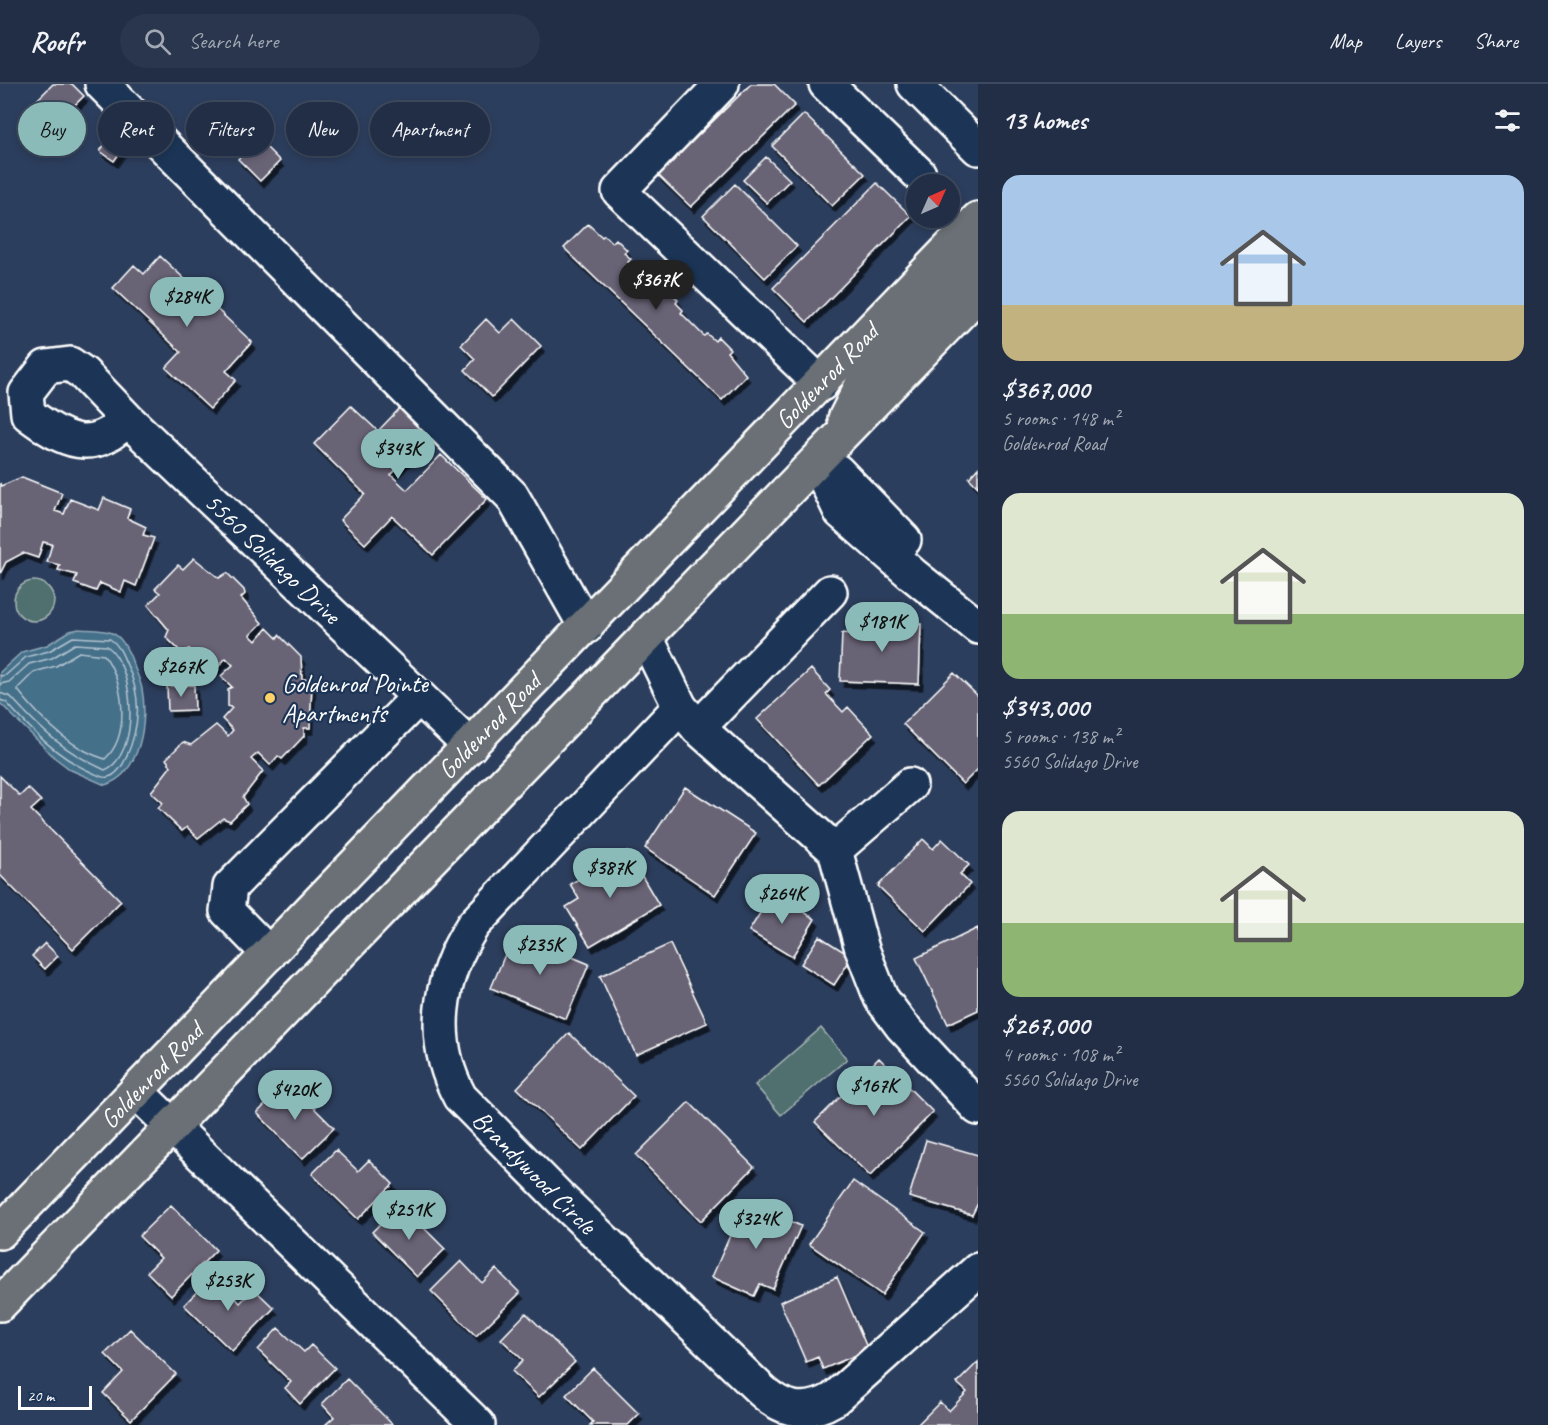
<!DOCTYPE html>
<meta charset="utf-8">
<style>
:root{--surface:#212e46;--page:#29364d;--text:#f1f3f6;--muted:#a2a8b3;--line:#3e4a5f;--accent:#8bbbb9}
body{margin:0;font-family:Caveat,sans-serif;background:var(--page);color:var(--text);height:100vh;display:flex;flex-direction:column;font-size:22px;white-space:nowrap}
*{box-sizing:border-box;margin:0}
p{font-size:20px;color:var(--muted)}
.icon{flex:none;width:33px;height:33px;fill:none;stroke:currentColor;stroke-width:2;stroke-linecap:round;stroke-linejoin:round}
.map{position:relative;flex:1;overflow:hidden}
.sheet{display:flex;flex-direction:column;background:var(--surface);width:570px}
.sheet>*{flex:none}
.hud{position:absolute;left:18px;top:18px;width:570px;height:54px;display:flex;gap:12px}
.needle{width:39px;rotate:45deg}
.fabs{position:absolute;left:906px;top:90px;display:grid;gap:12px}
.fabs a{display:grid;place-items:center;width:54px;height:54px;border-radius:50%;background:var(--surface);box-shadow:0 3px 9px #0003,0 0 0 2px var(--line);font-size:30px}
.scale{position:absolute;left:18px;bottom:15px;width:74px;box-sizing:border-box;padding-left:6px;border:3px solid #fff;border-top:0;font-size:16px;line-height:21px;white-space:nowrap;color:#fff;-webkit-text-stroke:4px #1d3557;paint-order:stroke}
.price{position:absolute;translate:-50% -51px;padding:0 14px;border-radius:21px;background:var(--accent);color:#111;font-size:20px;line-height:39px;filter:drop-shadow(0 2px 3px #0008)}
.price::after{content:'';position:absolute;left:50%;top:36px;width:18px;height:14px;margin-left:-9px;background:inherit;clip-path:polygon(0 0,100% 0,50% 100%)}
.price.on{background:#222;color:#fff}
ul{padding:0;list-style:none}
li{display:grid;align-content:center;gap:12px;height:318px;padding:0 24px}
li span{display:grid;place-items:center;height:186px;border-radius:18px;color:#555}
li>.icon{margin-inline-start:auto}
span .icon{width:108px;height:108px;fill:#fffc;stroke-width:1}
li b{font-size:26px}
h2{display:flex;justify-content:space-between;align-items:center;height:72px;padding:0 24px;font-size:26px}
.tag{padding:0 21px;border-radius:27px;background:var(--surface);box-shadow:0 3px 9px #0003,0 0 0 2px var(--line);font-size:21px;line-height:54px}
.tag.on{background:var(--accent);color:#111}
header{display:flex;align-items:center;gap:36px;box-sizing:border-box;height:84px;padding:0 30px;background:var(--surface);border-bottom:2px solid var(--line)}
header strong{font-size:28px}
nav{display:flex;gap:33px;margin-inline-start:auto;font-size:21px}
.search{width:420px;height:54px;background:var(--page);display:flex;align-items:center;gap:15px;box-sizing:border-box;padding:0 21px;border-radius:33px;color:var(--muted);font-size:22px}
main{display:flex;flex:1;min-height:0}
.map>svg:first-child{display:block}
.green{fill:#506f6e;stroke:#a8b7b6;stroke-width:1.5}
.water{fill:#446f8a;stroke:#8fa9b9;stroke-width:1.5}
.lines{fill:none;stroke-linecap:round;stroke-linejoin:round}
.shore{stroke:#b4c5d0;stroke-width:1.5}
.building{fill:#696476;stroke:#fff;stroke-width:1.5;filter:url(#shadow)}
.minor-casing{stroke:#fff;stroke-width:38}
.major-casing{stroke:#fff;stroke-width:38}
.minor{stroke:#1d3557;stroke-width:33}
.major{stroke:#6b7074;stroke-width:33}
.poi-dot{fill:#ffd166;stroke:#1d3557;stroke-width:2}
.labels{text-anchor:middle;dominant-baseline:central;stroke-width:4.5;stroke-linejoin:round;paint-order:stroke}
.street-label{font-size:26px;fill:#fff;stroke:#1d3557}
.poi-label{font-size:26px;fill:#fff;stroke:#1d3557;text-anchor:start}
</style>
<header>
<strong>Roofr</strong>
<div class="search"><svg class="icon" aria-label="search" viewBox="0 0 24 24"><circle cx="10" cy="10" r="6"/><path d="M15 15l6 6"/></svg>Search here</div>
<nav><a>Map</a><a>Layers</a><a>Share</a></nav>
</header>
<main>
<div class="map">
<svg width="978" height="1341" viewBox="0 0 978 1341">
<defs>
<filter id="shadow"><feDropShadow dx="3.5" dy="6" stdDeviation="0" flood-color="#0009"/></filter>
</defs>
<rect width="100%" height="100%" fill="#2c3e5d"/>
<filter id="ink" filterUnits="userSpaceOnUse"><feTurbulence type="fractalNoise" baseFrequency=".0167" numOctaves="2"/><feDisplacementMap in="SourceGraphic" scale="12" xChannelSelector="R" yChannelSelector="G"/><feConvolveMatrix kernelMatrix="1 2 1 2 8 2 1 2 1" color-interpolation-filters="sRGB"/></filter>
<g filter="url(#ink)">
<path class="green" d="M14 517a20 20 0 1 1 40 0a20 20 0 1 1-40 0Z
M821,944L847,975L781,1031L755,1001Z"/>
<path class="water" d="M79,545C89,546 103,545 112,549C122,553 127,565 131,574C134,584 140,594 142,605C148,636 141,690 105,701L71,686L55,674L0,619V588L22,568L47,561L70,547Z"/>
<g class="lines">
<path class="shore" d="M79,568L104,571C124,597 131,651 105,675C71,665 39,633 17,605L34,588L56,582Z
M0,592L6,591L26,573L49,567L73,553L110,555C120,562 122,570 127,581C142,613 140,642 126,674C123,681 116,692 108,693C103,695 96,690 91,688C57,673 31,646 6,618L0,616
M0,600L9,598L29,580L52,574L75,560L107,562C135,582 141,671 105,686C63,667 42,647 11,613L0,609"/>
</g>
<path class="building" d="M53,0H72L84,12L46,49L25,28Z
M751,0H774L795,21L691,123L658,91Z
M804,30L865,90L832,122L772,62Z
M110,53L124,63L114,77L100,67Z
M258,55L280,77L260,97L238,75Z
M766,73L790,96L767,119L743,96Z
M877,99L911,132L807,238L773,204Z
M735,100L797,162L765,194L703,132Z
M588,140L602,153L604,151L612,159L616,155L627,166L624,169L631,175L628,178L653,203L655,200L663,207L667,204L678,216L676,219L683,226L681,229L704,252L707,250L715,257L718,253L730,265L727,268L746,291L722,316L564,164Z
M160,172L252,258L226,287L236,296L210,325L166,284L181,268L113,204L134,181L144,190Z
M486,235L500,249L514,235L541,262L492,313L465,286L475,275L461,261Z
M351,322L378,347L401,323L430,351L391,391L407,406L441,371L487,415L433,471L392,432L365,460L340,436L365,410L314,360Z
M978,384V403L969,394Z
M22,393L62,409L55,427L64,430L70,415L99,426L104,414L130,425L127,434L146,443L143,451L154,454L136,502L125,497L121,508L100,499L96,507L74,499L77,491L58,486L60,481L47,478L52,460L43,458L38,474L23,469L6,478L0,490V399L1,402Z
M194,474L219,494L227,489L244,506L245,510L241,514L262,539L250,551L256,557L267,544L277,554L279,551L301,573L302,595H308L312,599L310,644H304V652L282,675L278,672L270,681L258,669L251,675L263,687L243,713L247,720L230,737L223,734L198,754L187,743L182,747L158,724L163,719L151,708L171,682L166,675L183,658L191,661L216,641L228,652L233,646L222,635L232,624L228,622V605L232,603L221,592L233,581L226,574L215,585L206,577L204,579L189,565L182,569L166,553L169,546L148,521L160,509L155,505L178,481L183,485Z
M855,537L921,540L919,600L840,597L842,549L855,550Z
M811,585L830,606L826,610L843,628L848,623L873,650L819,701L757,635Z
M954,589L978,612V685L963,700L903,640Z
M194,601L195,626L168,627L167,602Z
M0,692L20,712L28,704L41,717L31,726L121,817L73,865L0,791Z
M685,703L756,749L715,811L645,764Z
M923,755L933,765L942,755L969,781L960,790L970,800L925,847L878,802Z
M627,767L659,821L590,862L566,823L579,815L570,800Z
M773,808L815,835L792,873L749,847Z
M978,844V926L948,940L916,874Z
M514,849L589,880L566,935L491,904Z
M819,852L852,873L834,901L801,880Z
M45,859L58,872L45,885L32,872Z
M670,860L707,939L636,971L600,892Z
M569,949L634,1012L582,1066L517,1004Z
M879,974L933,1028L870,1092L815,1038Z
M288,998L334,1044L302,1075L257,1029Z
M689,1018L754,1083L701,1137L636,1071Z
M926,1056L978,1071V1119L972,1131L909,1113Z
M336,1066L358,1087L369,1076L393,1100L358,1135L312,1090Z
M853,1097L925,1148L882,1211L809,1160Z
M745,1117L801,1142L773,1205L760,1200L754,1212L712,1193Z
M400,1120L445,1165L417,1193L372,1148Z
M171,1121L216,1166L171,1212L147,1188L161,1174L139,1152Z
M461,1177L482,1199L496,1185L520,1209L476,1252L431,1207Z
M213,1191L240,1219L254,1205L274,1224L232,1267L184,1221Z
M837,1193L868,1266L823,1285L818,1273L806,1278L780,1218Z
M526,1229L575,1278L539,1313L512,1287L523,1276L501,1255Z
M278,1244L304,1268L311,1261L335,1284L300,1320L285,1304L291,1298L258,1266Z
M130,1245L176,1290L131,1336L103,1309L123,1288L105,1270Z
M978,1278V1341H917L940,1318L949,1327L967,1308L957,1299Z
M593,1284L639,1330L628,1341H590L593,1338L566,1311Z
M347,1295L392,1340V1341H325L334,1333L322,1320Z"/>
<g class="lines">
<defs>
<g id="minor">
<path d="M102,0L512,412L586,543"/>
<path d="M722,0L619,107L821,300"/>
<path d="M826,0L919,90"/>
<path d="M914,0L978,64"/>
<path id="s1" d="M127,335C93,372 64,357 28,330L26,309L46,283L70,280L83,289L127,335L419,613"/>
<path d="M817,378L841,428L912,490L978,543"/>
<path d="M827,382L837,387L904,456"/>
<path d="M646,553L680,623L698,644L835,766L862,865L881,914L902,942L978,1024"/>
<path id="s2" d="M680,623L473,841C438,895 429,956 460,1013L565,1119L762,1307C784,1327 807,1331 834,1315L978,1186"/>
<path d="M698,644L830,508"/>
<path d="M835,766L910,701"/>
<path d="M269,870L227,827L230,803L419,613L470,662"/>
<path d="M136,1007L478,1341"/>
</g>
<g id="major">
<path d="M845,335L870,285L978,175"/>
<path id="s3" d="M0,1148L978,135"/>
<path d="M0,1220L978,210"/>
</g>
</defs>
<use href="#minor" class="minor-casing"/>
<use href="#major" class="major-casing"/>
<use href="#minor" class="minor"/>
<use href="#major" class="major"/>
</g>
</g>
<circle class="poi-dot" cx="270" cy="614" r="6"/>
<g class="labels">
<g class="street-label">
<text stroke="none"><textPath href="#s3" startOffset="1190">Goldenrod Road</textPath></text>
<text stroke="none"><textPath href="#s1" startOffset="472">5560 Solidago Drive</textPath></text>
<text stroke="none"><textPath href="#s3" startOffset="704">Goldenrod Road</textPath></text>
<text stroke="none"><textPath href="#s3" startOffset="218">Goldenrod Road</textPath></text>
<text stroke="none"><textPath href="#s2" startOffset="588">Brandywood Circle</textPath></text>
</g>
<g class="poi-label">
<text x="282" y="599">Goldenrod Pointe<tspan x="282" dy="30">Apartments</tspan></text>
</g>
</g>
</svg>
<div class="fabs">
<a><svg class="needle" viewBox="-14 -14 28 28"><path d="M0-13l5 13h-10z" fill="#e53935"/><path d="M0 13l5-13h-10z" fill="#a2a8b3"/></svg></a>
</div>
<div class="scale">20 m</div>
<b class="price on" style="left:656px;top:227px">$367K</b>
<b class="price" style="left:187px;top:244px">$284K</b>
<b class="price" style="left:398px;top:396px">$343K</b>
<b class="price" style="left:882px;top:569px">$181K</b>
<b class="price" style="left:181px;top:614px">$267K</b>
<b class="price" style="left:610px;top:815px">$387K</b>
<b class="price" style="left:782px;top:841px">$264K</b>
<b class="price" style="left:540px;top:892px">$235K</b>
<b class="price" style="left:874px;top:1033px">$167K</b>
<b class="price" style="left:295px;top:1037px">$420K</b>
<b class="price" style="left:409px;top:1157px">$251K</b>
<b class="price" style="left:756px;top:1166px">$324K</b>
<b class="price" style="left:228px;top:1228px">$253K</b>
<div class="hud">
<a class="tag on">Buy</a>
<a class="tag">Rent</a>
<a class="tag">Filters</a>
<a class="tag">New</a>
<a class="tag">Apartment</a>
</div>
</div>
<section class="sheet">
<h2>13 homes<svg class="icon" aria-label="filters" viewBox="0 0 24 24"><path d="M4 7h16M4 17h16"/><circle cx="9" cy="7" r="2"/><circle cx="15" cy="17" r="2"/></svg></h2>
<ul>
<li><span style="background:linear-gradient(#a9c7e8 70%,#c2b280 0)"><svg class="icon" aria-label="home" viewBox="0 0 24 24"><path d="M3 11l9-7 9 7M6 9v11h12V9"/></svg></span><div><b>$367,000</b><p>5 rooms · 148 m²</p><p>Goldenrod Road</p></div></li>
<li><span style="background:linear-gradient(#dfe7d0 65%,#8fb573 0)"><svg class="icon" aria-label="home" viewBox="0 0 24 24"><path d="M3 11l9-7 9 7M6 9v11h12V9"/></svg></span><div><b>$343,000</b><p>5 rooms · 138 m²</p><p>5560 Solidago Drive</p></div></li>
<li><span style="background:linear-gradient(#dfe7d0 60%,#8fb573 0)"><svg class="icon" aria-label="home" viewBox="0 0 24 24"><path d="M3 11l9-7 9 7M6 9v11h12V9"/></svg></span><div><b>$267,000</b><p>4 rooms · 108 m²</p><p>5560 Solidago Drive</p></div></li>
</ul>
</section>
</main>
